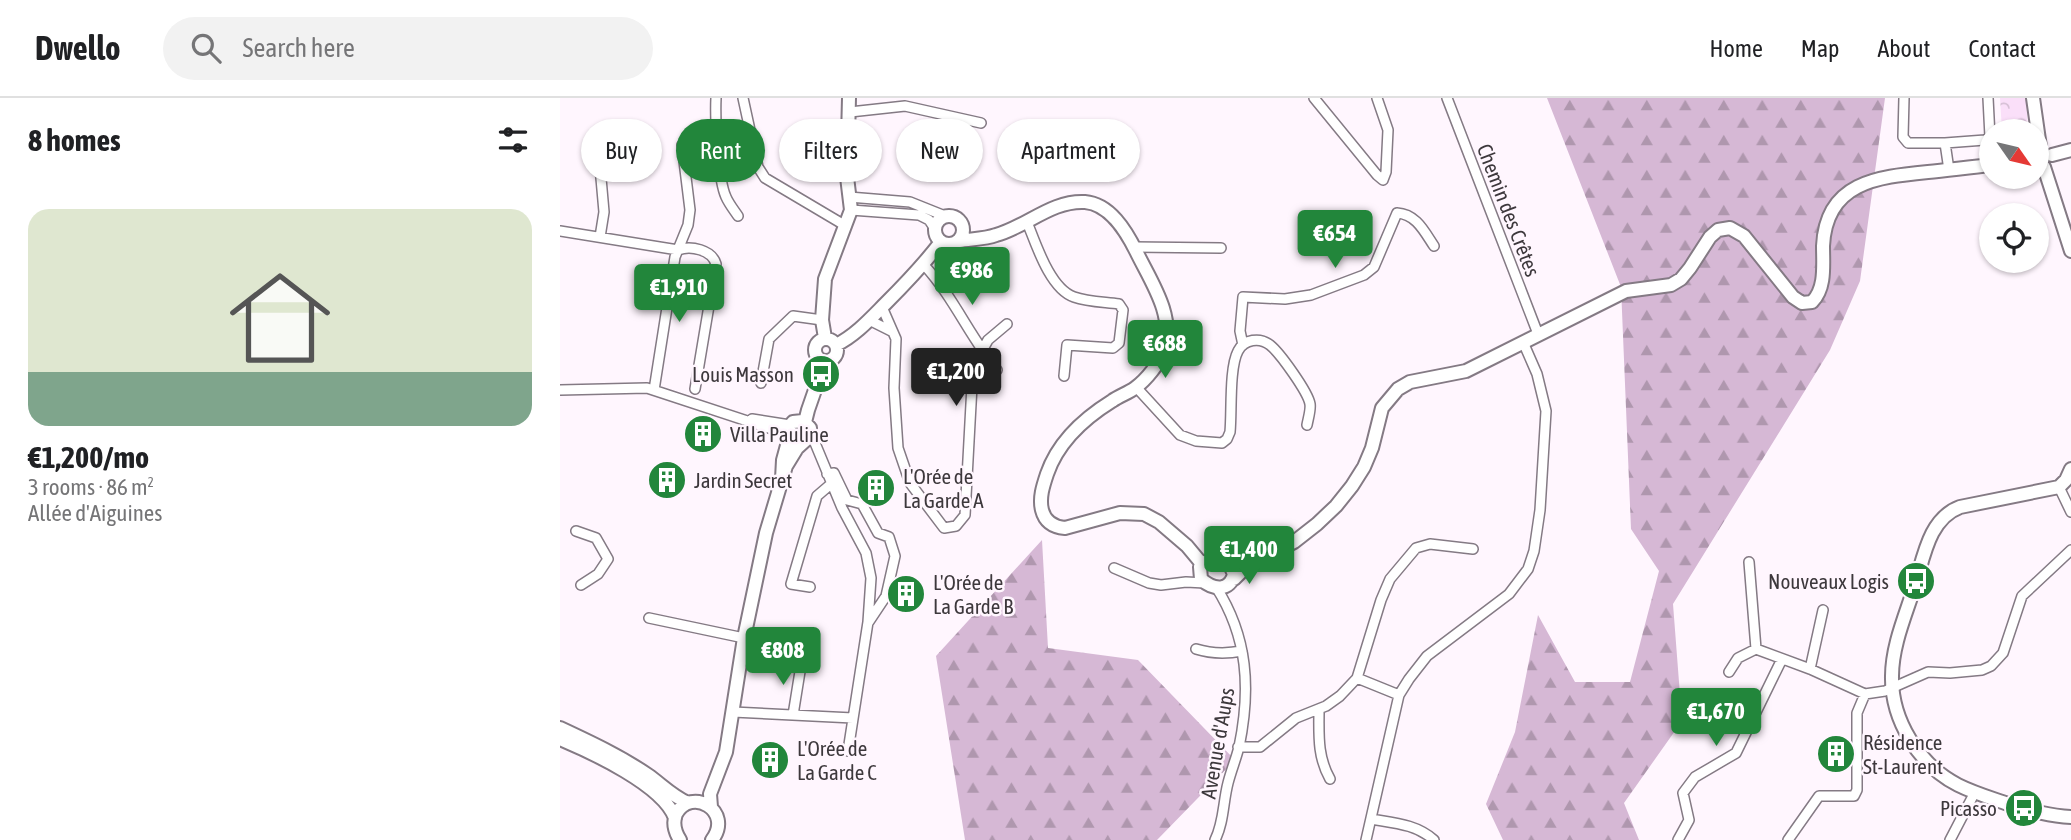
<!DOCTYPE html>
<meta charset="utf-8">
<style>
:root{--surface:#fff;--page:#f2f2f2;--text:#202124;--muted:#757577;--line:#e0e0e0;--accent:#22863b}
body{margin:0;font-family:"Asap Condensed",sans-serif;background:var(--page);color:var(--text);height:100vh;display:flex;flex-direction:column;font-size:26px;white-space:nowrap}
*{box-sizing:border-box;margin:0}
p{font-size:23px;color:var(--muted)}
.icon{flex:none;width:38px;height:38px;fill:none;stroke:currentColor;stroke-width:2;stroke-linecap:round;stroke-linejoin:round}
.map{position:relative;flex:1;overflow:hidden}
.drawer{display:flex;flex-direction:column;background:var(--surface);width:560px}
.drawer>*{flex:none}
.top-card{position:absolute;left:21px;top:21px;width:665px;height:63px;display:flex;gap:14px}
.needle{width:46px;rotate:124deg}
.fabs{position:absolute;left:1419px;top:21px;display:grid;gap:14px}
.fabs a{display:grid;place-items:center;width:70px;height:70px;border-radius:50%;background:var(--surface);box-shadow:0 2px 5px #0004;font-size:35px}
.price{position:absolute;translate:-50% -60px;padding:0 16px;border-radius:7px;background:var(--accent);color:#fff;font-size:23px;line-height:46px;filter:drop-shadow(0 2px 4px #0008)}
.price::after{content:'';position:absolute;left:50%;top:42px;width:21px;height:16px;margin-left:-10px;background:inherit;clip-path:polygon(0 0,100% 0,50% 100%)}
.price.on{background:#222;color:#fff}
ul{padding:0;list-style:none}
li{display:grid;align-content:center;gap:14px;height:371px;padding:0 28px}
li+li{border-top:2px solid var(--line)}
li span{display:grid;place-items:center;height:217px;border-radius:21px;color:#555}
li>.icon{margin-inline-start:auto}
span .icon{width:126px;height:126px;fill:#fffc;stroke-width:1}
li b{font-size:30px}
h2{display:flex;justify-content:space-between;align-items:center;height:84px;padding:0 28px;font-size:30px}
.pill{padding:0 24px;border-radius:32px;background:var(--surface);box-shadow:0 2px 5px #0004;font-size:24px;line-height:63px}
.pill.on{background:var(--accent);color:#fff}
header{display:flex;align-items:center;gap:42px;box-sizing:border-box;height:98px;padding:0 35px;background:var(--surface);border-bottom:2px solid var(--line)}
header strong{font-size:33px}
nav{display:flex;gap:38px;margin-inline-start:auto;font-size:24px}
.search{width:490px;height:63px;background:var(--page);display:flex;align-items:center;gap:18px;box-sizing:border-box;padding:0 24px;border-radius:38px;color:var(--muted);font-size:26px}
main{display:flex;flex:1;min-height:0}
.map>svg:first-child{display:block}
.forest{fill:url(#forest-firs)}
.park{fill:url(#park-crowns)}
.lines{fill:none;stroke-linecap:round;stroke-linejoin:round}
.street-casing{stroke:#847a84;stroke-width:12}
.secondary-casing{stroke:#847a84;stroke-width:16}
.street{stroke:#fff;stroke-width:9}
.secondary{stroke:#fff;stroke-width:12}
.labels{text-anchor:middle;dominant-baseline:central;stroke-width:5;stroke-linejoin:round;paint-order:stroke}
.street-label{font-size:21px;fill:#3d383c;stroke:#fff6fe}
.poi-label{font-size:21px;fill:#3d383c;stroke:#fff6fe;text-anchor:start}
</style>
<header>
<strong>Dwello</strong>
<div class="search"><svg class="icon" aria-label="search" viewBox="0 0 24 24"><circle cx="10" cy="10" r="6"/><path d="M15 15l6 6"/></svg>Search here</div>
<nav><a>Home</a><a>Map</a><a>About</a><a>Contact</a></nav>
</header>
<main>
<section class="drawer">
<h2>8 homes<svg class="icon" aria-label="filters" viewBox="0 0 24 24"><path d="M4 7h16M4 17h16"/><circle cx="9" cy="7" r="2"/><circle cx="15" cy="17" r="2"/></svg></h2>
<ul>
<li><span style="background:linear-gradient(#dfe7d0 75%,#7fa58c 0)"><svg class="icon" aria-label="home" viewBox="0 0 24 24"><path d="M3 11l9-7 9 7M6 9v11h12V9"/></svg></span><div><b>€1,200/mo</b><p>3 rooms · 86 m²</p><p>Allée d'Aiguines</p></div></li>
</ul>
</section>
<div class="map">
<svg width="1511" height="742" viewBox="0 0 1511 742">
<defs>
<pattern id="forest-firs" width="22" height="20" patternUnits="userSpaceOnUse" patternTransform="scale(1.75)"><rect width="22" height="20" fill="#d6b8d5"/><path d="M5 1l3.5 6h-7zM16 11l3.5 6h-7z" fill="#af97ae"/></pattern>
<pattern id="park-crowns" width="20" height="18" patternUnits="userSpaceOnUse" patternTransform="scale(1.75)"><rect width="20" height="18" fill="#fadff9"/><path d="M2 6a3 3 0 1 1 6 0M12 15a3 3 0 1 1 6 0" fill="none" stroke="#d7c0d6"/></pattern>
</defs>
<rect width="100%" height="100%" fill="#fff6fe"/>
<path class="forest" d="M987,0H1325L1300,183L1270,252L1113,506L1122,623L1064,705L1079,742H943L926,706L955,634L978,517L1015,584H1070L1099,473L1071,431L1061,189Z
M482,442L488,550L578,562L675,662L597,742H405L376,558Z"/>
<path class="park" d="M1440,0H1466L1468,33H1442Z"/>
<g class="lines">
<defs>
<path id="street" d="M156,0C155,21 158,82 166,99C169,106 174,112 178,118
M183,0L198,69L205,80L286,128
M754,0L817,77L823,82L826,74L828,32L817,0
M887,0L978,236
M1344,0L1343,39L1348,45H1385
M290,14L345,8L421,25
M37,35L44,114L40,139
M1389,72L1385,45L1425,42L1430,39L1428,0
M289,99L350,104L385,118
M291,112L359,117L369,122L375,131
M467,124C476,146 490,191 514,199C528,204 545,204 559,206L563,212L559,245L553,250L507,247L504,278
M0,133L118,152C131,147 152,152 156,166L135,291
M574,149L661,150
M364,167C393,198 410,239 437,272
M322,209L336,241L334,290L338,350L350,385L384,430L396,428L405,417L413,269L428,242L447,226
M309,222L331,233
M683,247L680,233L683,199L725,201L751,197L804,177L814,169L837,115C856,116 864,133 874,148
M201,285L209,241L233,218L262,222
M576,289L620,337L636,343L662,345L667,341L670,334C672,314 669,270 678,253C684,241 700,239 710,247C720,255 748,294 750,306C751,312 748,321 747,327
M0,292L87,290L227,336
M94,292L115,159L128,127L130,112L122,47
M192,321L230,327
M250,337L255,345L282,410L306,455L311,480L308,524L288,653
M267,376L274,375L287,402L302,406L318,435L329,439L335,458L326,498L308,525
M1499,389L1511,414
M16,433L36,440L48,461L38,476L21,487
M1189,464L1196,551L1250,571L1305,596L1325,593L1368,574L1390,575L1422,572L1431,568L1443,555L1462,498L1511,452
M554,470L589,485L601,487L626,484L645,485
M250,489L231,486L257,398L271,386
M89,520L184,540
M636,551C652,556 666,556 682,553
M219,556L242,561L233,617
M1250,571L1263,512
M1169,574L1178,560L1196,551
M797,580L839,597
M759,611C759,636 757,658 770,681
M173,614L293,620
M678,649H700L736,620L766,608L780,598L797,580L821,502L830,481L856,450L870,446L913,451
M811,721C834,725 856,726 874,742
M655,742C664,724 663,704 668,685C671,673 676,661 679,649C691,591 688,539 656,489
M806,742L839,597L849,581L867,558L949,496L968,471L974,453L980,412L986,313L977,276L963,244
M1118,742L1129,722L1123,695L1135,679L1176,655L1222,561
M1228,742L1259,698H1294L1297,692V615L1305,596
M1390,742L1415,694"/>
<path id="secondary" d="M1473,0L1480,49
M1492,57L1511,52
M1484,69L1511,153
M375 132a14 14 0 1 1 28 0a14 14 0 1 1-28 0Z
M399,143C411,141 425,141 436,137C466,129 492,102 525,104C550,106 566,133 576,153C591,184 615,217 604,252C600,265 586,282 575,290C568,295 559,298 552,303C523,321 498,344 487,376C483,388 479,400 482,412C485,424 494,429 505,430L560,415L584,416L599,424L627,448L642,466
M265,240L262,222L265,181L291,112L287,79L289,0
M255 252a11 11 0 1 1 22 0a11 11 0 1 1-22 0Z
M276,247C296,237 311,220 326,205C346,185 364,166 381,144
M245,324L248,312L265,263
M1511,371L1506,382L1499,389L1400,409C1370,420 1364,457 1356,484C1347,514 1332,546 1332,578C1331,622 1359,667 1398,687C1414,695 1431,700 1448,706C1469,712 1489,718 1511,719
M646,464L666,465L670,467L674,476C670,494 653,492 641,481L640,469Z
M674,481L688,467L734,444L757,426L776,408L792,388L804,369L812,350L822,310L838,291L850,284L906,273L1066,193L1111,187L1121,181L1130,170L1150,139L1158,132L1170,130L1184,138L1233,199L1242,205L1252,204C1266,190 1263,167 1263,148C1266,84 1317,79 1368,74C1389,72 1410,69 1432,67
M0,630C30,644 60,658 88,677C101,686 112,698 128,705
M0,641C31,654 103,687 115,720
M151,709L150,696L166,654L184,540L206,435L226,368L237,350L248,340L250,330L243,323L233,324L228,330L229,340L223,362L222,381
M120,742C115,734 112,726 116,716C131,688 174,713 152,742"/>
</defs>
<use href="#street" class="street-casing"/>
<use href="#secondary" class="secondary-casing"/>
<use href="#street" class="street"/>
<use href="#secondary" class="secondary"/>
</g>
<defs>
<symbol id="bus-disc" viewBox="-11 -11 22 22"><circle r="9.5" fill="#22863b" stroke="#fff6fe"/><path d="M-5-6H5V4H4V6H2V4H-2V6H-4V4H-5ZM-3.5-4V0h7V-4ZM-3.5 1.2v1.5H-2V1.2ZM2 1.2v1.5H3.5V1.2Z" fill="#fff"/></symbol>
<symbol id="building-disc" viewBox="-11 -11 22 22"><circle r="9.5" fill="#22863b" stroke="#fff6fe"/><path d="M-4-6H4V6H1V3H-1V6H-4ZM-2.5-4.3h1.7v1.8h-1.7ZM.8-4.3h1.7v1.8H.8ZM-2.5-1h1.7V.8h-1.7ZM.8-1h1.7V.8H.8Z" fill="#fff"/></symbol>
</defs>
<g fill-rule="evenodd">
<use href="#bus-disc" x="239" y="254" width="44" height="44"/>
<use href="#building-disc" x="121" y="314" width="44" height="44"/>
<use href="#building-disc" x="85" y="360" width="44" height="44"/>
<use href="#building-disc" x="294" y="368" width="44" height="44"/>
<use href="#bus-disc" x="1334" y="461" width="44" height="44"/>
<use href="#building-disc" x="324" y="474" width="44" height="44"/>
<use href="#building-disc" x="1254" y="634" width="44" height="44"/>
<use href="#building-disc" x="188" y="640" width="44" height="44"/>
<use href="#bus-disc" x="1442" y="688" width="44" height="44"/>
</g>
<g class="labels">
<g class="street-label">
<text transform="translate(949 112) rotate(69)">Chemin des Crêtes</text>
<text transform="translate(657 645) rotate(-80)">Avenue d'Aups</text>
</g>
<g class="poi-label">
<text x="234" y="276" text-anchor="end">Louis Masson</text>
<text x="170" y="336">Villa Pauline</text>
<text x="343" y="378">L'Orée de<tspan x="343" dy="24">La Garde A</tspan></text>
<text x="134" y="382">Jardin Secret</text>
<text x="1329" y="483" text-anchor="end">Nouveaux Logis</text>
<text x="373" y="484">L'Orée de<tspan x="373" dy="24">La Garde B</tspan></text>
<text x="1303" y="644">Résidence<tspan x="1303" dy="24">St-Laurent</tspan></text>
<text x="237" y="650">L'Orée de<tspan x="237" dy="24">La Garde C</tspan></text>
<text x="1437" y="710" text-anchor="end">Picasso</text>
</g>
</g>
</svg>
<div class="fabs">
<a><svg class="needle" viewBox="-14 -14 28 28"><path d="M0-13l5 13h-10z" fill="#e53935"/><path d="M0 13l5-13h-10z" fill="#757577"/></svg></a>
<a><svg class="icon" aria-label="locate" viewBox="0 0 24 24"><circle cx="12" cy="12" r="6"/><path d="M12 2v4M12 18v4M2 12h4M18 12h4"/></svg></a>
</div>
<b class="price" style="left:775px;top:172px">€654</b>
<b class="price" style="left:412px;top:209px">€986</b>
<b class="price" style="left:119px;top:226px">€1,910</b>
<b class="price" style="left:605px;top:282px">€688</b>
<b class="price on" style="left:396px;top:310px">€1,200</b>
<b class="price" style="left:689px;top:488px">€1,400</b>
<b class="price" style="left:223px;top:589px">€808</b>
<b class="price" style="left:1156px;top:650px">€1,670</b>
<div class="top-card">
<a class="pill">Buy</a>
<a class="pill on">Rent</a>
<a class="pill">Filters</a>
<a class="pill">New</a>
<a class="pill">Apartment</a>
</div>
</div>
</main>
